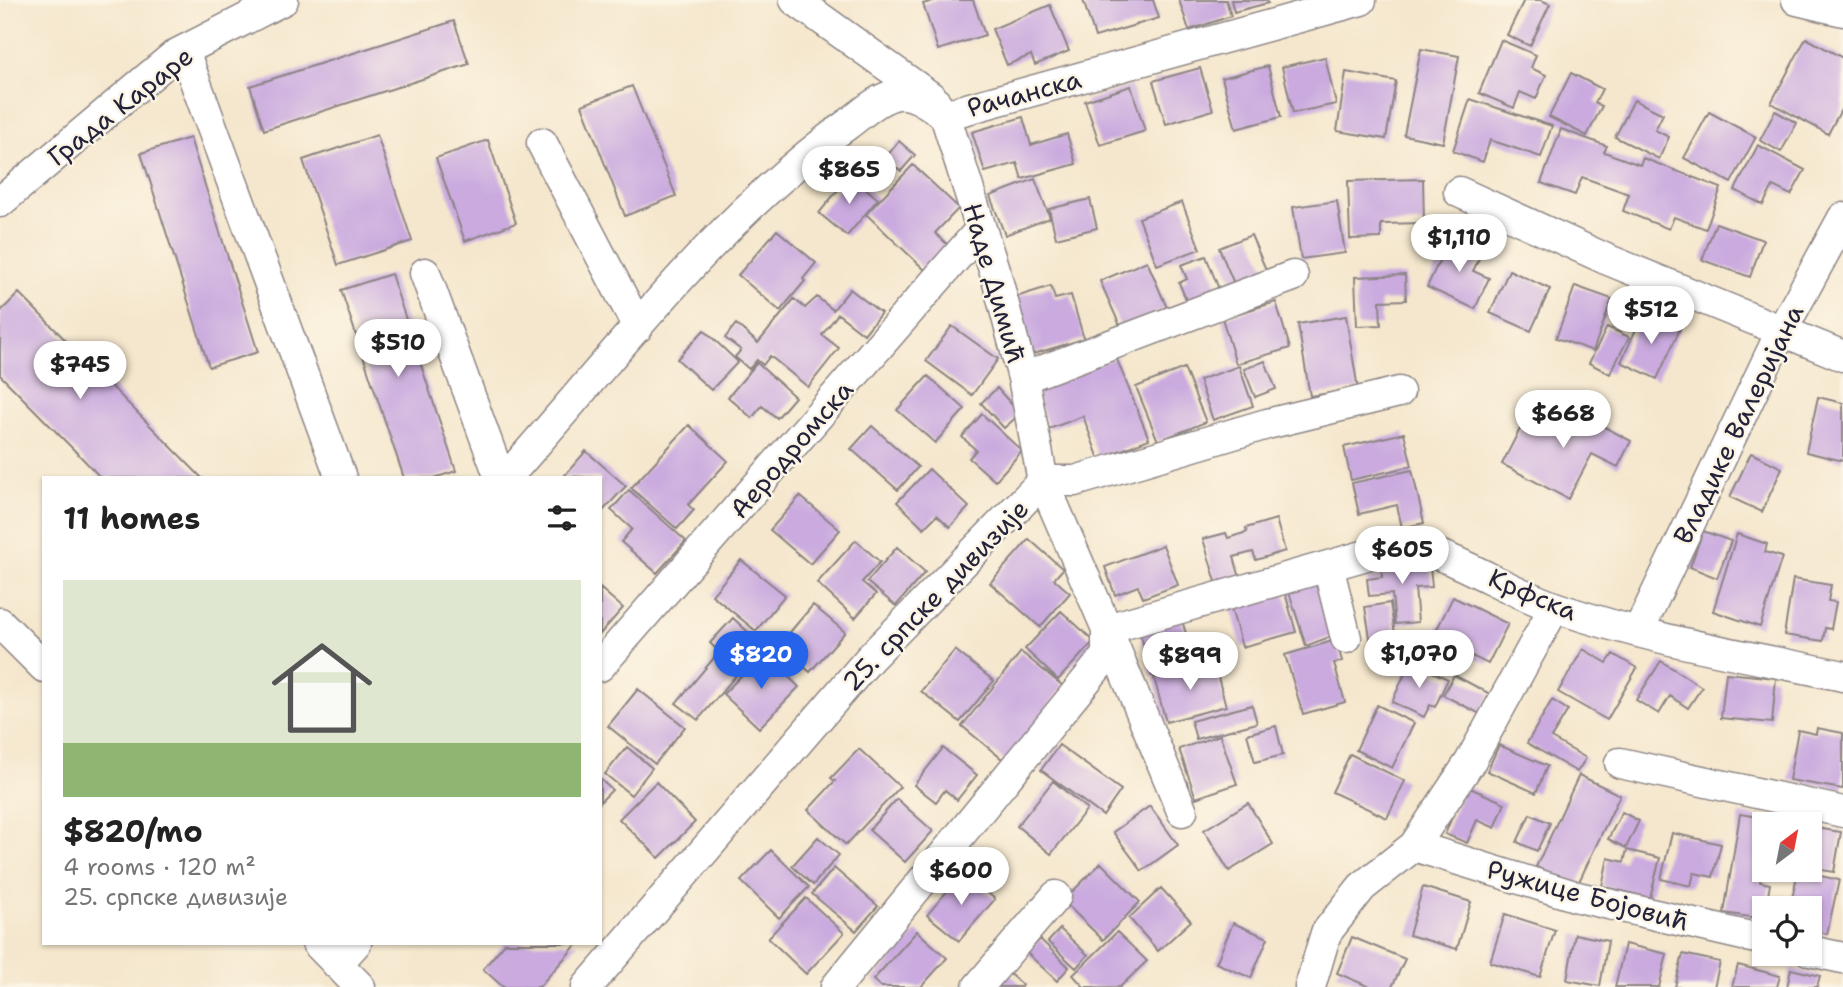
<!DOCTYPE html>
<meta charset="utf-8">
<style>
:root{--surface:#fff;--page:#f6f6f6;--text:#222;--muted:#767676;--accent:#2563eb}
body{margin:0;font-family:"Shantell Sans",sans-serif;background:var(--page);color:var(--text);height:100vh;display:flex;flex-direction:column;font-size:26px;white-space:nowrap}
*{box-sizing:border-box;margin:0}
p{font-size:23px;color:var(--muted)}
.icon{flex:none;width:38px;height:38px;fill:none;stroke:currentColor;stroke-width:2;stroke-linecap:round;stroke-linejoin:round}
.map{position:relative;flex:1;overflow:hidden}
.sheet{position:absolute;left:42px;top:476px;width:560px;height:469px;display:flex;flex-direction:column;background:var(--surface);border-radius:0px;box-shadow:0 2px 5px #0004}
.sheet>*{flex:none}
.needle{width:46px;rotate:32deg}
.controls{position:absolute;left:1752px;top:812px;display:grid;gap:14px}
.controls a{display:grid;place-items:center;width:70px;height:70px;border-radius:0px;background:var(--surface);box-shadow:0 2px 5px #0004;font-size:35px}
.price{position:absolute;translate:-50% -60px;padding:0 16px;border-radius:24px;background:#fff;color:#222;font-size:23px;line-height:46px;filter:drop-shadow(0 2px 4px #0008)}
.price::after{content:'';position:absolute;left:50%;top:42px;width:21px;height:16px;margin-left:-10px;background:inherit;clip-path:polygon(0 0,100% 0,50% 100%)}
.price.selected{background:var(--accent);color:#fff}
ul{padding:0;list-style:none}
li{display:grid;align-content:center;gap:14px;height:371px;padding:0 21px}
li span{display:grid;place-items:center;height:217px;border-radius:0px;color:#555}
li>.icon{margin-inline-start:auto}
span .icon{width:126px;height:126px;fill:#fffc;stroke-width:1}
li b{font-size:30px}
h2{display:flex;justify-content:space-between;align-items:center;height:84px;padding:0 21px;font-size:30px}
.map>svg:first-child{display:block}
.building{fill:#caaadf}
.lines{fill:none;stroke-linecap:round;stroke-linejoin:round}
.minor-casing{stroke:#8c8484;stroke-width:33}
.minor{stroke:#fff;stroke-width:30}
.labels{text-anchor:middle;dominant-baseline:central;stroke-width:5;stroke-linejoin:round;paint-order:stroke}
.street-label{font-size:26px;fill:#22223b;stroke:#fcf5e5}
</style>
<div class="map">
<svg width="1843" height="987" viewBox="0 0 1843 987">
<rect width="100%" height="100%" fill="#fcf5e5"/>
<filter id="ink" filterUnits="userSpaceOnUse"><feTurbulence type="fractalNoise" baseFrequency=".0143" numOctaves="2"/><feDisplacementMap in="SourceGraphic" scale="14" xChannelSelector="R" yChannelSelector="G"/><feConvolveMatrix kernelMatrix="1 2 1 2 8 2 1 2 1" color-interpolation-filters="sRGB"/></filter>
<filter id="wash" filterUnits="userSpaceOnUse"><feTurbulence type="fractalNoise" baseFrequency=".00686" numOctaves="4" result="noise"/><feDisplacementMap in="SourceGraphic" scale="28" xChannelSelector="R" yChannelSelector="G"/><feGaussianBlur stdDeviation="1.57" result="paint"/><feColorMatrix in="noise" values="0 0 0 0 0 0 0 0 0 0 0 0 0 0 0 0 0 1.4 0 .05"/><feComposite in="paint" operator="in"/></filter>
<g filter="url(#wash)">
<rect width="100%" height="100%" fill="#f5e7cd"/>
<g id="blocks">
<path class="building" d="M936,0H973L985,35L938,50L923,4Z
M1083,0H1153L1159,18L1095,37Z
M1179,0H1226L1231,16L1189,30Z
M1231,0H1267L1268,3L1234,12Z
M1524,0H1541L1550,4L1530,46L1507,35Z
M1050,5L1069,51L1035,65L1031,55L1007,65L992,29Z
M454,21L469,64L264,130L250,86Z
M1806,38L1843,58V106L1828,134L1771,103Z
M1501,40L1536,55L1531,68L1546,75L1536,99L1520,92L1514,108L1479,93Z
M1421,49L1459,56L1443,143L1404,135Z
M1325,57L1336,104L1293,113L1282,67Z
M1268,66L1281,117L1236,129L1222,78Z
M1200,68L1213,110L1166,124L1153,81Z
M1346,72L1396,81L1386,139L1337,131Z
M1571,73L1602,89L1595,103L1602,106L1587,136L1549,117Z
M632,86L676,196L625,216L582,105Z
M1131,86L1145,131L1100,145L1085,101Z
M1470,99L1552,126L1541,157L1490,140L1483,162L1453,151Z
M1634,100L1663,114L1655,130L1669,137L1659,159L1615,137Z
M1775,111L1797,123L1781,152L1760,140Z
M1709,112L1756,137L1731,183L1684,158Z
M1023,117L1031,145L1067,134L1076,164L1022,179L1017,163L985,172L972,132Z
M1561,129L1607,146L1604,152L1640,165L1643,158L1721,188L1706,229L1674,217L1669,229L1623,211L1629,194L1582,177L1575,195L1541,183Z
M377,135L412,241L338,265L303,160Z
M190,138L258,352L209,367L141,153Z
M488,140L516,223L465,241L436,158Z
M899,141L915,155L901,171L885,158Z
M1758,145L1805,170L1791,195L1773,186L1763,205L1735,190Z
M913,165L959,208L935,233L950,247L927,272L866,214Z
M850,175L878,199L847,236L819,213Z
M1035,179L1050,218L1005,235L990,196Z
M1423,179L1424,223L1381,224V238L1350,239L1348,181Z
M1090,199L1097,228L1056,238L1049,209Z
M1337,201L1345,253L1301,259L1293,207Z
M1182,202L1200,249L1157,265L1139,218Z
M1716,223L1763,240L1750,277L1702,260Z
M777,230L816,263L803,279L805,281L780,311L738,275Z
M1251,235L1267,272L1235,286L1219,248Z
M1450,237L1482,252L1473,271L1489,278L1475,309L1427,287Z
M1206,256L1220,292L1188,304L1179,283L1187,279L1181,265Z
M1147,261L1167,308L1121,328L1100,281Z
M1509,270L1550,289L1531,331L1490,313Z
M391,274L456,471L434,478H404L341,290Z
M1405,275L1406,300L1380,301L1381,325L1357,326L1355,277Z
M1051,286L1055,299L1071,295L1084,339L1033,354L1016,297Z
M1575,286L1612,299L1593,351L1556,338Z
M850,289L881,313L864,334L838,314L822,335L839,348L808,387L770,356L763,365L757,360L749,369L735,357L741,350L725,338L736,324L758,343L794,299L805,308L817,297L833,310Z
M19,293L202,478H101L82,458L0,375V312Z
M1276,302L1290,348L1236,364L1222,318Z
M1644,312L1680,329L1657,379L1621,362Z
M1346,316L1358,389L1310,396L1298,324Z
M952,326L998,359L972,395L926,361Z
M1607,327L1629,337L1610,374L1589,363Z
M704,330L738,362L711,390L677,359Z
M1116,357L1149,439L1099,459L1083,416L1049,429L1034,389Z
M1265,361L1276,389L1255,397L1244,369Z
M757,363L795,397L777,418L762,406L752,418L728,397Z
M1239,366L1253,406L1213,420L1199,380Z
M1184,368L1206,422L1158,441L1136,387Z
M928,376L965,409L935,443L897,410Z
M997,388L1020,414L1004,428L981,403Z
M1818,397L1843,403V461L1806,452Z
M1559,403L1631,441L1618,467L1592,454L1568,499L1502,464L1523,423L1542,434Z
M982,414L1022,451L995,481L969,458L976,450L962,437Z
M689,425L728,461L688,505L694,510L677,529L631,488Z
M872,426L918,467L898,490L851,449Z
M1404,433L1412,466L1351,480L1344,447Z
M586,451L626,486L600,514V478L564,476Z
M1751,453L1782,468L1762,512L1730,497Z
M929,469L969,507L950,527L937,515L924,528L897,502Z
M1412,470L1424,523L1402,528L1397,505L1359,514L1352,483Z
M629,490L686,541L657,573L621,542L632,529L611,510Z
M800,496L840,530L810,564L770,530Z
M1276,519L1285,551L1256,560L1253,552L1234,557L1240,578L1217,585L1203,539L1226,533L1228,538L1247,532L1246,528Z
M1703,531L1731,541L1717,578L1690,567Z
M1737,534L1767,544L1765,552L1782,557L1760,627L1713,611Z
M1029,539L1063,569L1054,579L1070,593L1040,627L990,583Z
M856,540L880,562L862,582L876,594L855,618L817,583Z
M1163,545L1178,585L1143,598L1138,586L1115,595L1105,567Z
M897,547L925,572L896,606L867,582Z
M1429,557L1432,587L1415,588L1418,622L1395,624L1392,594L1369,596L1367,579L1382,577L1381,562Z
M741,560L785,595L756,631L712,595Z
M1793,579L1831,585L1828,601L1836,602L1831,629L1825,628L1823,641L1784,635Z
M1315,582L1322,602L1340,633L1306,646L1289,592Z
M600,588L623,608L600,634Z
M1285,593L1296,632L1242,647L1231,608Z
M1453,597L1508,624L1488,664L1433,637Z
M1390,603L1397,646L1372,650L1365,607Z
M813,605L845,632L810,672L779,645Z
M1061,611L1094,641L1058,680L1025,649Z
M1181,617L1195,664L1152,676L1139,629Z
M733,618L762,645L698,720L676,703L719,652L710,643Z
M1336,640L1342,661L1334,663L1345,702L1303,714L1285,655Z
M1583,649L1607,663L1613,654L1637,668L1607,720L1558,692Z
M955,650L994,681L960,722L921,691Z
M1021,652L1063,686L1007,763L962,726Z
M764,653L799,687L759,728L723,694Z
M1661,661L1702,687L1688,708L1670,696L1659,714L1636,700Z
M1410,662L1448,679L1435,707L1430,705L1424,717L1392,702Z
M1214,663L1226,706L1166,722L1154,678Z
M1726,673L1776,678L1772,723L1721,718Z
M1454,675L1490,694L1480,714L1443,695Z
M638,689L685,727L655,764L608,726Z
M1552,700L1568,710L1551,738L1586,758L1577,772L1527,743Z
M1252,705L1257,723L1196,739L1191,721Z
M1377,705L1414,723L1392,768L1356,750Z
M1276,726L1283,755L1255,762L1247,734Z
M1817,728L1843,733V789L1789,780L1798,730L1816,734Z
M1220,735L1237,784L1196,798L1179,749Z
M1059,745L1121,790L1103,816L1041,770Z
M1499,745L1547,766L1536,793L1487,771Z
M627,747L652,768L631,795L605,774Z
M943,748L977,775L957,800L945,790L936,802L914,785Z
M859,749L900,787L846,845L808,810L835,781L831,778Z
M1350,754L1405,781L1387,818L1332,792Z
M1579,775L1620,795L1577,886L1536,867Z
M600,779L612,790L600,802Z
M1053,781L1087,809L1051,854L1017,826Z
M656,782L695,822L659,858L619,819Z
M1465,786L1505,803L1495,828L1477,820L1467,843L1445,834Z
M897,799L933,831L905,862L869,830Z
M1248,803L1273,844L1229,871L1204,830Z
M1150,806L1178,845L1142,871L1113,832Z
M1622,812L1639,821L1626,848L1608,839Z
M1530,814L1550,823L1537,851L1517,842Z
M1740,814L1770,819L1769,824H1764L1760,882L1770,884L1764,919L1724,913Z
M1810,827L1841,832L1834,872L1810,868Z
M1672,833L1721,844L1713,877L1694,873L1691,886L1661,879Z
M818,837L839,855L813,885L792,866Z
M771,850L809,887L779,918L741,881Z
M1627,850L1660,858L1650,898L1602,886L1608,858L1624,862Z
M1101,863L1140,902L1103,940L1063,901Z
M834,868L878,906L856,931L812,894Z
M1798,871L1839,880L1827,934L1810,930V908H1790Z
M963,872L995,899L959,941L927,915Z
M1423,887L1471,902L1457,949L1409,935Z
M1161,888L1191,921L1158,951L1129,918Z
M806,898L844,933L806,974L768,938Z
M1505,914L1555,930L1540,977L1490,962Z
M1233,923L1268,938L1251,978L1216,963Z
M1060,929L1088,955L1076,968L1048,942Z
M917,931L947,958L921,987H881L873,980Z
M1117,932L1147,961L1120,987H1084L1073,975Z
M1575,934L1608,941L1600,986L1567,980Z
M1352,937L1405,959L1392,987H1370L1337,973Z
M1040,939L1069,967L1057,981L1027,953Z
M505,943H578L539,987H503L483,969Z
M1625,944L1667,954L1659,987H1615Z
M1683,954L1720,962L1714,987H1675Z
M1738,965L1780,976L1777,987H1732Z
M1004,969L1022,985L1021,987H989Z
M1791,969L1820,976L1817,987H1787Z"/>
</g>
</g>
<g filter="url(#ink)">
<use href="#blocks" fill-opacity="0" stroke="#8c8484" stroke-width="2"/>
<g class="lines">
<defs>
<path id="minor" d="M795,0L932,98L945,115L997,279L1023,378L1043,481L1107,629V655L836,987
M1797,0L1843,11
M184,51L341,478
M542,143L638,327
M1459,192L1606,259L1843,356
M0,202L175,55L283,0
M425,273L500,478
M1023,378L1293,276
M506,478C615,356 715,220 848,124C863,113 879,97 898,94C915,92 931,106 945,115L1361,0
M1328,566L1346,638
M0,623L44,667
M1638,632L1781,332L1843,218
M600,666L980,230
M1620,763L1843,812
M1182,811L1107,629L1405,544C1459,557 1504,590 1557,608C1650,640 1748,656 1843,676
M1414,846L1578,897L1764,940
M317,943L360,987
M1810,951L1843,958
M337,964L356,943
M587,987L870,658L1043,481H1075L1267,424L1399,392
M978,987L1056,896
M1310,987L1326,933L1362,887L1414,846L1470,762L1554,608"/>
</defs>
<use href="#minor" class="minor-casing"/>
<use href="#minor" class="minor"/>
</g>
</g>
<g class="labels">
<g class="street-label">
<text transform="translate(1024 93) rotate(-15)">Рачанска</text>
<text transform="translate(120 106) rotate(-38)">Града Караре</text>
<text transform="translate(995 283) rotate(74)">Наде Димић</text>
<text transform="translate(1738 424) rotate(-64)">Владике Валеријана</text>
<text transform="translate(791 449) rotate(-49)">Аеродромска</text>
<text transform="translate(1533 594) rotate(23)">Крфска</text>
<text transform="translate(935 595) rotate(-46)">25. српске дивизије</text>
<text transform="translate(1588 895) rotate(15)">Ружице Бојовић</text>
</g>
</g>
</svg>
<div class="controls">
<a><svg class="needle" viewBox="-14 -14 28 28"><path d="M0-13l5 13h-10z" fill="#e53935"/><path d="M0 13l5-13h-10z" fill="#767676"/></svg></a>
<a><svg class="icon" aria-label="locate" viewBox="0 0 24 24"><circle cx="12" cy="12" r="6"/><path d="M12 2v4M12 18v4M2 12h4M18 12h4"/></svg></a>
</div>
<b class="price" style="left:849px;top:206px">$865</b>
<b class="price" style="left:1459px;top:274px">$1,110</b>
<b class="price" style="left:1651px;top:346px">$512</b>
<b class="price" style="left:398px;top:379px">$510</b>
<b class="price" style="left:80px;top:401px">$745</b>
<b class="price" style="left:1563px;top:450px">$668</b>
<b class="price" style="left:1402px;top:586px">$605</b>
<b class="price" style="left:1419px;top:690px">$1,070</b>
<b class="price selected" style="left:761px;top:691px">$820</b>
<b class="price" style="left:1190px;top:692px">$899</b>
<b class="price" style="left:961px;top:907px">$600</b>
<section class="sheet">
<h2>11 homes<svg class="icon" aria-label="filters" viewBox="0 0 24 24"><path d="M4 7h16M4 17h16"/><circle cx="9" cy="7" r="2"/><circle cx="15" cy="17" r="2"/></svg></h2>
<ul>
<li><span style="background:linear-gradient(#dfe7d0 75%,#8fb573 0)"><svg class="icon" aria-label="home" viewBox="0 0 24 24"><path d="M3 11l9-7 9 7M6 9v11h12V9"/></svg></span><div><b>$820/mo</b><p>4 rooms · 120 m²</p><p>25. српске дивизије</p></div></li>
</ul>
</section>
</div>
